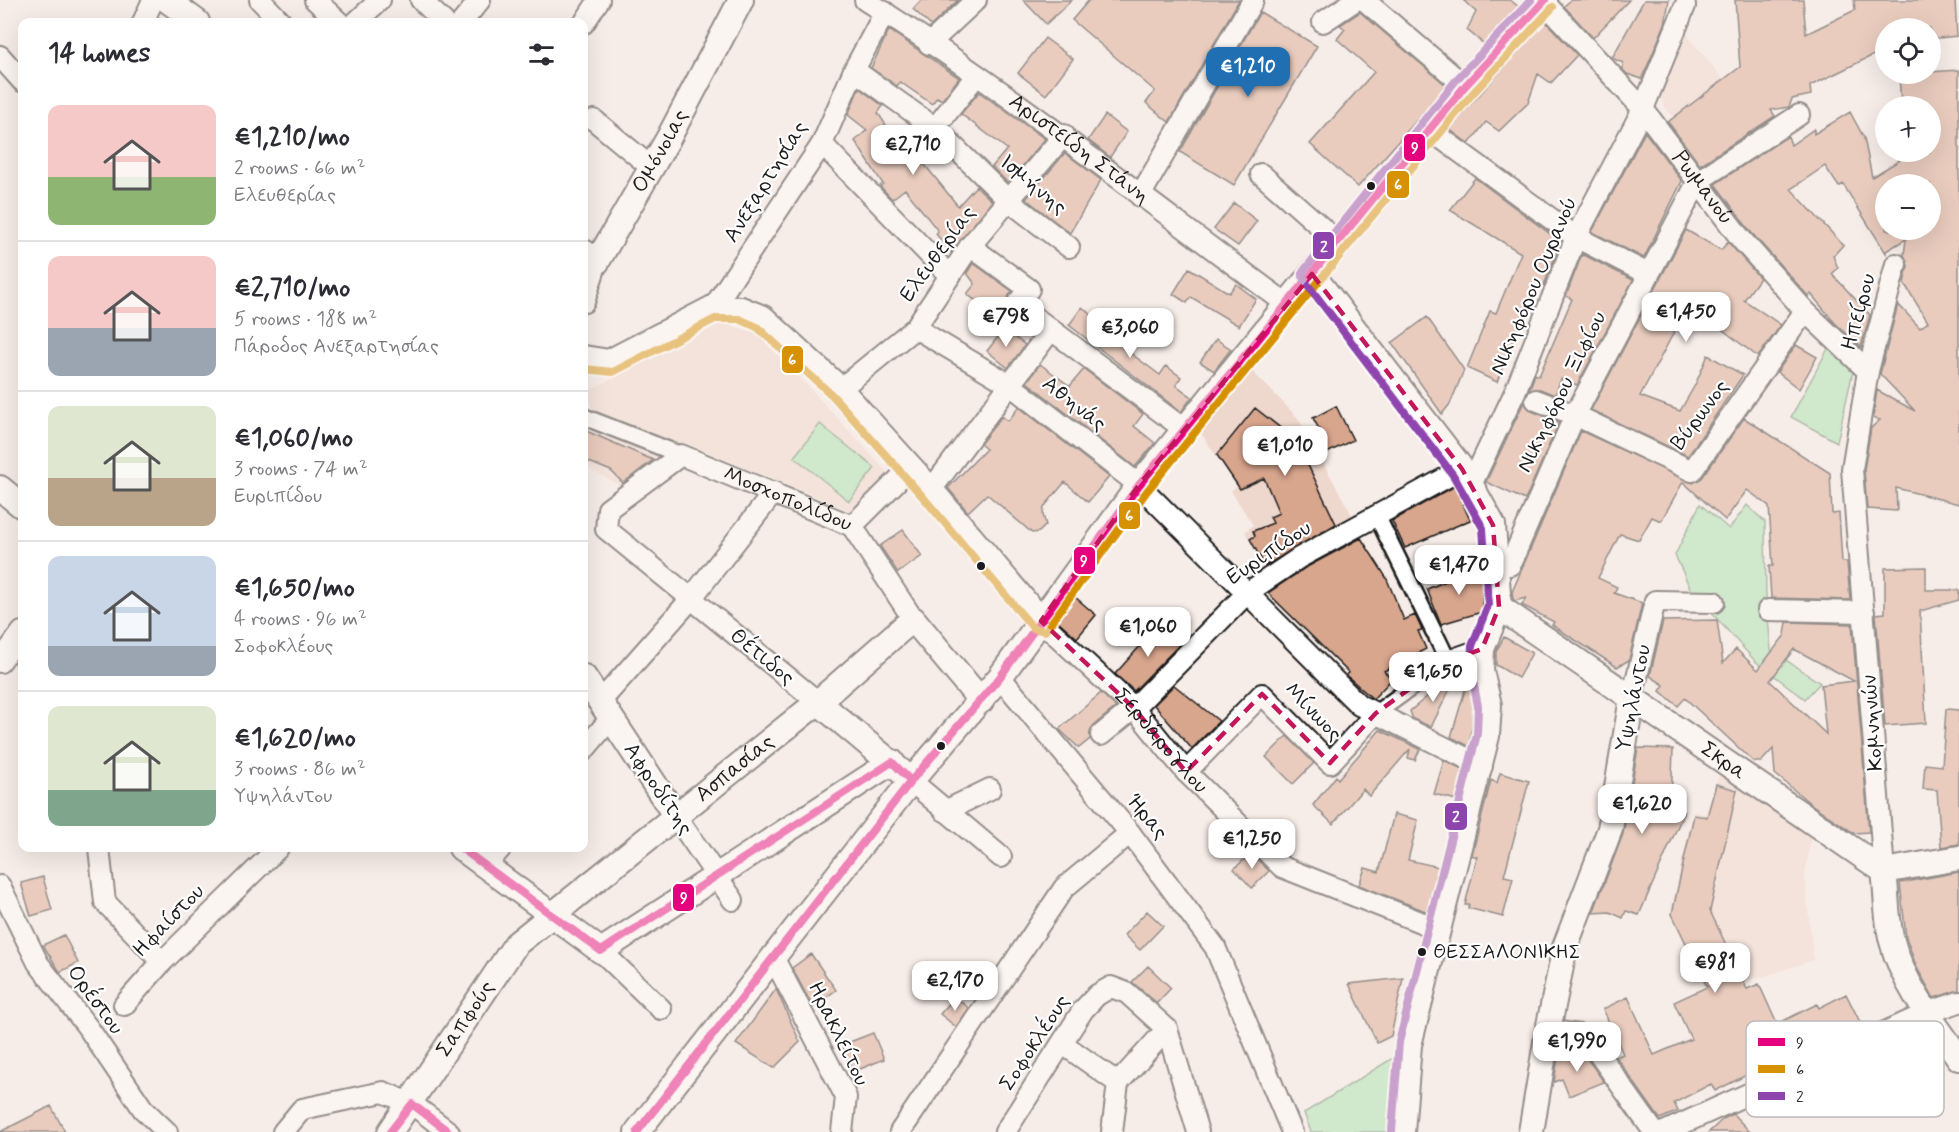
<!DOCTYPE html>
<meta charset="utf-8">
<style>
:root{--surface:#fff;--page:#f7f7f7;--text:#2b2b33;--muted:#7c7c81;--line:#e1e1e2;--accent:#1f6fb2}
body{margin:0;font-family:Mynerve,sans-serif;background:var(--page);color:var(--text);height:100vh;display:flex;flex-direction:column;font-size:22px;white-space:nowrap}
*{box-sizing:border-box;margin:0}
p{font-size:20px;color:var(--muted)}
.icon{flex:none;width:33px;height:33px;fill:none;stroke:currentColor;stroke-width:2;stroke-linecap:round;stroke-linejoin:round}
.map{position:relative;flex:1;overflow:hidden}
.panel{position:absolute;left:18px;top:18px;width:570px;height:834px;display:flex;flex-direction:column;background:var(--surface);border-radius:12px;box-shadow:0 6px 24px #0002}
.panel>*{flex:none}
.fabs{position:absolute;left:1875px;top:18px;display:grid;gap:12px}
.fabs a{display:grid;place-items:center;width:66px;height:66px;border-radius:50%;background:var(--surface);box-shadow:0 6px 24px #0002;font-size:30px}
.price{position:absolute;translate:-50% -51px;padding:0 14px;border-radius:12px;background:#fff;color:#222;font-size:20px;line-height:39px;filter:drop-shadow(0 2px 3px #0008)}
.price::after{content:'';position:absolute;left:50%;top:36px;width:18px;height:14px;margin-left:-9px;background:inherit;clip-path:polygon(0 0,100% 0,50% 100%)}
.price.active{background:var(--accent);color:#fff}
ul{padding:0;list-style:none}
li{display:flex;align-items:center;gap:18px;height:150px;padding:0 30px}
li+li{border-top:2px solid var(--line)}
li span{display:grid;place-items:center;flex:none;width:168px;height:120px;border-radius:12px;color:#555}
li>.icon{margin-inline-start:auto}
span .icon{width:72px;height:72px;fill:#fffc;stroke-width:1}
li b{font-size:26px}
h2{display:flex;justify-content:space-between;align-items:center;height:72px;padding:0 30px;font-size:26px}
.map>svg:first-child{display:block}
.built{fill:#eed7cd}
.green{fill:#a1e2ab;stroke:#5e7f64;stroke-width:1.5}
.building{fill:#d8a58d;stroke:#1c1c1c;stroke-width:1.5;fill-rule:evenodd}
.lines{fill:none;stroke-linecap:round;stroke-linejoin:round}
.pedestrian-casing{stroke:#1c1c1c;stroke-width:20}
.minor-casing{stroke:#1c1c1c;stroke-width:24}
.tertiary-casing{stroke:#1c1c1c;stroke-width:28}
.pedestrian{stroke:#fff;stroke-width:15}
.minor{stroke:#fff;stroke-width:20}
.tertiary{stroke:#fff;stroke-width:24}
.bus-1-casing{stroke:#fff;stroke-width:12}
.bus-2-casing{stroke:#fff;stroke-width:12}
.bus-3-casing{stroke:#fff;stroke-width:12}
.bus-1{stroke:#e5007d;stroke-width:8}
.bus-2{stroke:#d69104;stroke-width:8}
.bus-3{stroke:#8e44ad;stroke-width:8}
.marked{fill:none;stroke:#c2185b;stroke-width:4.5;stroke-dasharray:12 8;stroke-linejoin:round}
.bus-dot{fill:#1c1c1c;stroke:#fff;stroke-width:2}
.labels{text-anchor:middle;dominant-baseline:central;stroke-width:4.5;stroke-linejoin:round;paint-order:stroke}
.bus-label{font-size:20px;fill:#1c1c1c;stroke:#fff;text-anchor:start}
.street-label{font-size:22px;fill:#1c1c1c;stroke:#fff}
.key{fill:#fff;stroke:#bbb;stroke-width:1.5}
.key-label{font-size:16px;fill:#1c1c1c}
.line-badge{stroke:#fff;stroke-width:2}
.badge-label{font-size:16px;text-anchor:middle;font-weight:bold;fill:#fff}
</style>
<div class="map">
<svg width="1959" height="1132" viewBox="0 0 1959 1132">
<rect width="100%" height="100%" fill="#f7ede8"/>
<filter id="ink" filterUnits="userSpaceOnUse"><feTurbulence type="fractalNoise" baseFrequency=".0167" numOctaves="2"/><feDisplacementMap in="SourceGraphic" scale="12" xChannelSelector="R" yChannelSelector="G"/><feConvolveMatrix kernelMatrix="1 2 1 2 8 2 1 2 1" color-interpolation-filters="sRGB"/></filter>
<g filter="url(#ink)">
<path class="built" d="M1684,31L1760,124L1724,153L1715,141L1700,152L1664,106L1661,96Z
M722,323L760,334L889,474L855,513L685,443L626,489L584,466V422L591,404L586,392Z
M1251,370L1298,418L1352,515L1265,567L1245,532L1253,525L1231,491L1237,486L1200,432Z
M1722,766L1811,838L1805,875L1813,960L1763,977L1715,986L1710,975L1701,980L1670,913L1693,811L1705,814Z"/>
<path class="green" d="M1830,345L1853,371L1837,442L1791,417Z
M820,424L875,468L849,501L794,457Z
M1700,504L1729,529L1747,505L1765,522L1766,596L1771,650L1820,683L1805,699L1755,661L1691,590L1675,555Z
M1401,1053L1393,1132H1311L1304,1113Z"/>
<path class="building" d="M921,0H958L931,26L913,9Z
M1023,0H1072L1046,24Z
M1089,0H1239L1169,122L1146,103L1155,91L1072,20Z
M1463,0H1510L1519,7L1484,44L1467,30L1476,12Z
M1571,0H1629L1593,38L1564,6Z
M1644,0H1669L1665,24L1642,79L1627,74L1623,70V63L1612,58Z
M1735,0H1803L1806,34L1855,10L1854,0H1955L1957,36L1930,39V28H1886V49L1810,86L1811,95L1792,99L1789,107L1771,110L1775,116L1700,165L1668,122L1740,67Z
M1260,12L1317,46L1234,185L1180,152Z
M1360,12L1447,86L1358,187L1310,144L1374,72L1337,39L1345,29L1340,25Z
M1545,21L1577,55L1551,83L1538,74L1528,103L1499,131L1486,122L1469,144L1449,129Z
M889,30L959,78L942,100L937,97L932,104L900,82L897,86L871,68Z
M1045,38L1073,59L1046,95L1018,73Z
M1959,70V504L1896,488L1897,511L1867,509L1864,470L1871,428L1880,420L1873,418L1877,390L1915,411L1880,374L1898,304L1920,328L1928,322L1904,283L1908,266L1904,255L1906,239L1886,251V253L1843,184L1839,187L1825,166L1791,189L1843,245L1833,256L1838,268L1832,274L1870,315L1861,347L1835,323L1811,294L1808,296L1750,231L1715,184L1788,136L1791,145L1814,129V134L1850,112L1864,138L1872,177L1913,152H1930V106H1901L1899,74ZM1886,184H1930V230H1886Z
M859,88L883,106L878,113L897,142L908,144L958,206L976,186L992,201L951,253L936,234L938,231L905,189L892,199L880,186L883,184L855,141L867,130L848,115Z
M979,92L1045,139L1008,183L992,167L1007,149L961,114Z
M1105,115L1127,132L1110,157L1088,140Z
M1645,132L1682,181L1644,258L1592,232Z
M1065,153L1101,180L1070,233L1026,199Z
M1475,178L1561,242L1544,285L1539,283L1523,314L1497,382L1467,368L1490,311L1496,313L1521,253L1450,210Z
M1234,203L1257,221L1238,246L1214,229Z
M1686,230L1721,250L1728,242L1760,278L1744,300L1781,325L1758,357L1689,304L1640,396L1680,411L1695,385L1708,355L1743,375L1688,456L1591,410Z
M1582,254L1633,280L1577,385L1561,379L1555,395L1540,389L1529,391L1535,374L1539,376L1572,299L1566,296Z
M973,263L1012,291L1005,303L1010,314L1004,322L967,294L975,284L967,273Z
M1189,268L1229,293L1236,284L1256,299L1239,326L1191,297L1187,303L1173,294Z
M1082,307L1129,344L1125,349L1160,375L1166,366L1181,377L1176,385L1192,397L1181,412L1069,325Z
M1427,317L1464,370L1450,404L1442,414L1392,343Z
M1004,329L1025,345L1008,368L987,351Z
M1216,339L1231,349L1214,371L1200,362Z
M1796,345L1817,357L1799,389L1777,372Z
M1040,364L1070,386L1084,369L1143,414L1134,426L1155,443L1135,467L1027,382Z
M1524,402L1531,411L1559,422L1525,500L1486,482Z
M1336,406L1353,440L1307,463L1336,524L1265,566L1250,539L1255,536L1253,531L1273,523L1270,517L1279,513L1264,478L1240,489L1217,455L1255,408L1296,440L1319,429L1313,418Z
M1019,407L1109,477L1088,502L1065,482L1044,507L1043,515L1046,525L1039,532L1032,533L987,494L968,512L948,488L986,449L980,444L1002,416L1008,421Z
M1744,418L1830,473L1832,514L1839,513L1842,562H1847L1850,600L1771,598L1769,566H1773L1769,506L1747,490L1725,520L1683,482L1661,521L1652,517L1639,540L1620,534L1598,578L1617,587L1614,593L1642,603L1629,660L1617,667L1552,625L1554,622L1522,605L1526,598L1515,601L1513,599L1512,592L1581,431L1693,483L1702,478Z
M584,430L653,460L623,483L611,471L584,460Z
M1455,486L1470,520L1405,548L1392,521Z
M903,530L922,556L898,573L880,546Z
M1361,538L1386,577L1404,620L1415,615L1422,630L1418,631L1426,649L1384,671L1392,679L1373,699L1346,675L1349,673L1268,593L1305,568Z
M1482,565V612L1441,624L1427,589L1458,576L1457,573Z
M1926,567V590H1959V600L1920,611L1926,723L1885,726L1876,614L1885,613V568Z
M1075,597L1096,615L1077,638L1058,621Z
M1717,620L1723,663L1736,649L1758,670L1785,635L1787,622L1852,624L1869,832L1854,833L1811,804L1775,774L1773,749L1761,762H1754L1685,698L1678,706L1660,691L1664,685L1650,676L1663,621ZM1794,649L1854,681L1821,685L1826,734L1770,681Z
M1160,624L1180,644L1134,691L1115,674Z
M1504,637L1532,653L1518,678L1496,665V652Z
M1460,669L1431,727L1413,719L1410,711Z
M1468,680L1475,706L1469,746L1451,737Z
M1174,685L1219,721L1192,749L1154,705Z
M1101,693L1116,707L1093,726L1090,739L1079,748L1059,729Z
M1946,709L1959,710V844L1941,847L1937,790L1923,789L1925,764L1942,766Z
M1380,730L1420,749L1415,760L1408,758L1410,749L1369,796L1363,789L1333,824L1313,805L1336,776L1338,779Z
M1287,736L1314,763L1293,784L1266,757Z
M1638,748L1673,749L1671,806L1673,810L1684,812L1639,915L1626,911L1623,918L1610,912L1593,913L1623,834Z
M1444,760L1464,770L1456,800L1434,794Z
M1500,773L1529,781L1504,876L1513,878L1503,917L1468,908L1469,905H1465L1477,857L1472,855L1491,780L1497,783Z
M1716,784L1737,790L1710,911L1747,989L1759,984L1777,1024L1817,1004L1819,1008L1846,994L1860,1022L1809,1047L1796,1050L1715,1091L1711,1084L1674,1103L1678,1111L1660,1119L1616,1057L1623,1054L1603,1009L1628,997L1654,1055L1691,1039L1674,1002L1707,987L1672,914L1694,815L1707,817Z
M1394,814L1418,820L1408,860L1439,867L1428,912L1359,885L1365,868L1379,872Z
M1251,853L1269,871L1252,888L1234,869Z
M1959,872V990L1934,998L1916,966L1906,937L1900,883Z
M43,877L52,910L31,916L21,883Z
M1147,911L1163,926L1140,950L1124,935Z
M64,935L78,963L60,972L43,945Z
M811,954L836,990L813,1007L792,968Z
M1148,966L1171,988L1157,1003L1132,982Z
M1403,978L1391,1036L1377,1043L1349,984Z
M776,989L800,1042L774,1068L736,1044Z
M955,997L969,1008L956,1027L940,1014Z
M873,1033L884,1059L853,1072L842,1045Z
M1581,1050L1604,1082L1569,1096L1562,1079L1554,1082L1558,1058L1569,1052Z
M51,1106L65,1132H0Z
M1733,1114L1750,1132H1709L1723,1119Z"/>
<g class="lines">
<defs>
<path id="pedestrian" d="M587,418L681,455
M1377,516L1434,632
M1376,713L1448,661L1437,638"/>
<g id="minor">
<path d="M260,0L281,22"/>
<path d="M315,0L339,22"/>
<path d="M421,0L444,22"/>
<path id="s1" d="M865,0C1012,93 1148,202 1288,305"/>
<path d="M1364,0L1465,86"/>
<path id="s2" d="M1543,1L1643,109L1741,239L1805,311L1868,371"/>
<path d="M143,22L153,0"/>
<path d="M356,22L380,0"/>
<path d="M462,22L480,0"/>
<path d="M1323,22L1356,0"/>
<path d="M584,23L599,0"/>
<path d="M929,44L976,0"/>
<path d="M0,56L22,81"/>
<path d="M854,70L935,128L1008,200L1069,247"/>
<path d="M594,120L652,168"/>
<path d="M935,128L976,76"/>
<path d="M1430,130L1576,237L1648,274"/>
<path d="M822,144L950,276"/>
<path d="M1261,174L1339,243"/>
<path d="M1140,196L1253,0"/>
<path d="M970,246L1029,289L1017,304L1185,430"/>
<path d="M584,302L597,262"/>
<path d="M713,308L822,144L854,70L885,12"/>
<path d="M915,328L1009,384L1139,485L1359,705L1482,766"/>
<path d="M840,389L915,328L970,246L1064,135"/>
<path d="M1536,400L1575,415L1692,471L1805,311"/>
<path d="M1472,483L1515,392L1576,237L1643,109L1685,6"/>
<path d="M931,490L1051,330"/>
<path d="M852,526L911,467"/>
<path d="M1510,565L1575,415L1698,181L1799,115"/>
<path d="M1768,610L1864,612"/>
<path id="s3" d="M1041,621L1134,708L1186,772L1282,867L1438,929"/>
<path d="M1448,661L1482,649"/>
<path d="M0,662L22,632"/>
<path d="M1000,677L1130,833L1215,947L1292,1132"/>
<path d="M1632,698L1655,601L1714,602"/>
<path d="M600,702L690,600L774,492"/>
<path id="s4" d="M818,702L606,529L608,509L681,455L852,526L913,619"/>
<path d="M1101,735L1134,708L1247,593L1299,558L1462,469"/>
<path d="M584,750L611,718"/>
<path d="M1186,772L1262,694L1330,763L1376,713"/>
<path d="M911,781L1001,857"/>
<path d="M945,811L990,789"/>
<path d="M675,815L733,900"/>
<path d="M99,848L105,902L162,962"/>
<path d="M485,866L501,848"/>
<path d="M1884,871L1852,469L1868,371L1896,264"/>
<path d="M0,886L38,963L89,1029L143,1109L167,1132"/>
<path d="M601,951L661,1009"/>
<path d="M774,959L846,1097L842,1132"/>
<path d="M124,1005L162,962L278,848"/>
<path d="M1548,1030L1586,1036L1654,1132"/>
<path d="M1063,1044L1118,1083L1112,1132"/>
<path d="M1118,1083L1167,1029"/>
<path d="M283,1132L302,1109L383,1092L412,1104L449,1132"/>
<path d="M900,1132L1064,888L1130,833"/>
<path d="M1005,1132L1083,1010L1097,995L1111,987L1127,993L1167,1029L1198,1132"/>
<path d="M1664,1132L1927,1013L1959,1002"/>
</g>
<g id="tertiary">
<path d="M167,0L197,22"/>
<path id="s5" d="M584,252L597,262L668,139L741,0"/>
<path d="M1312,274L1462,469L1493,525L1499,607L1482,649L1481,671L1489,705L1487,736L1409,1045L1402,1132"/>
<path d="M584,358L609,362L713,308L741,309L763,318L840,389L931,490L1041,621"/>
<path d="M0,488L22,506"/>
<path id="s6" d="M1499,607L1884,871L1959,858"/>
<path d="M584,677L675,815"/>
<path d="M818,702L903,773"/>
<path d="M461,848L601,951L892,762"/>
<path d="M1884,871C1887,894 1886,919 1892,941C1903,984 1933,1022 1959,1058"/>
<path id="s7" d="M390,1132L516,944L818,702L913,619L981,701"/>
<path d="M637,1132L911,781L1000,677L1139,485L1465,86L1545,0"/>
<path d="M1531,1132L1548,1030L1565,947L1610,829L1632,698"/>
</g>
</defs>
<use href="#pedestrian" class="pedestrian-casing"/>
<use href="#minor" class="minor-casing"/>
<use href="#tertiary" class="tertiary-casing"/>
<use href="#pedestrian" class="pedestrian"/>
<use href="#minor" class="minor"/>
<use href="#tertiary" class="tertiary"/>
<defs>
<path id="bus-1" d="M461,848L601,951L892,762L909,779
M390,1132L412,1104L449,1132
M637,1132L911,781L1000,677L1139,485L1465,86L1545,0"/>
<path id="bus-2" d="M584,369L613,372L715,319H739L757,327L833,396L923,497L1033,628L1045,631L1147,491L1473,93L1553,7"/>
<path id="bus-3" d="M1392,1131L1399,1042L1477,734L1478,706L1471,671L1472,646L1488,605L1483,528L1453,475L1304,280L1302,273L1457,79L1531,0"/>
</defs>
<use href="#bus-1" class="bus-1-casing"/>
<use href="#bus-2" class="bus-2-casing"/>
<use href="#bus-3" class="bus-3-casing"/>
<use href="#bus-1" class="bus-1"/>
<use href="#bus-2" class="bus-2"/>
<use href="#bus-3" class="bus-3"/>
</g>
</g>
<path d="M0 0H1959V1132H0ZM1312,274L1462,469L1493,525L1499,607L1482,649L1448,661L1376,713L1330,763L1262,694L1186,772L1134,708L1041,621L1139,485Z" fill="#f7ede8" fill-opacity=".55" fill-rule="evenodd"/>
<path class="marked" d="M1312,274L1462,469L1493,525L1499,607L1482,649L1448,661L1376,713L1330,763L1262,694L1186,772L1134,708L1041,621L1139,485Z"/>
<g class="bus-dot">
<circle cx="1371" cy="186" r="5"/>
<circle cx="981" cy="566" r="5"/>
<circle cx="941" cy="746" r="5"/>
<circle cx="1422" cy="952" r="5"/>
</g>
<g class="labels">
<g class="bus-label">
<text x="1433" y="952">ΘΕΣΣΑΛΟΝΙΚΗΣ</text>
</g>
<g class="street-label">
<text stroke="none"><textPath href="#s5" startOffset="144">Ομόνοιας</textPath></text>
<text stroke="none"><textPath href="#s1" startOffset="261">Αριστείδη Στάνη</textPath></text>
<text transform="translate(766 182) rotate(-58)">Ανεξαρτησίας</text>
<text transform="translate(1033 185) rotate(40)">Ισμήνης</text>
<text stroke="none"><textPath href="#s2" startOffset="246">Ρωμανού</textPath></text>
<text transform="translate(938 254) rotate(-54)">Ελευθερίας</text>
<text transform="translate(1534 286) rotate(-67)">Νικηφόρου Ουρανού</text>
<text transform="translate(1859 312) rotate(-75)">Ηπείρου</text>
<text transform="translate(1562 392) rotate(-64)">Νικηφόρου Ξιφίου</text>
<text transform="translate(1074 404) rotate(38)">Αθηνάς</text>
<text transform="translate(1700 415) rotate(-53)">Βύρωνος</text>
<text stroke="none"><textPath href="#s4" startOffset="500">Μοσχοπολίδου</textPath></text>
<text transform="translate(1269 553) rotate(-34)">Ευριπίδου</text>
<text transform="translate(762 657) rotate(39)">Θέτιδος</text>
<text transform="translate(1634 698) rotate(-79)">Υψηλάντου</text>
<text transform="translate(1313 712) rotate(46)">Μίνωος</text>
<text transform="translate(1873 723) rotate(-94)">Κομνηνών</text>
<text stroke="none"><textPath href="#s3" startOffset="170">Σερδάρογλου</textPath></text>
<text stroke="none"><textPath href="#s6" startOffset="272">Σκρα</textPath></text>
<text stroke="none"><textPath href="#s7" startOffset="507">Ασπασίας</textPath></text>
<text transform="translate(658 789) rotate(56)">Αφροδίτης</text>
<text transform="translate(1147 817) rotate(51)">Ήρας</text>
<text transform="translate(169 921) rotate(-46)">Ηφαίστου</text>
<text transform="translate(95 1000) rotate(54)">Ορέστου</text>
<text stroke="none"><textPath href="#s7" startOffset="136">Σαπφούς</textPath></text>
<text transform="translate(838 1034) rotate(64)">Ηρακλείτου</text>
<text transform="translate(1035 1043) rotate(-57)">Σοφοκλέους</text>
</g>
</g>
<rect x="1746" y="1021" width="198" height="96" rx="9" class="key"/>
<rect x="1758" y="1038" width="27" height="8" fill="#e5007d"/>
<rect x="1758" y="1065" width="27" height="8" fill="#d69104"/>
<rect x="1758" y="1092" width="27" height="8" fill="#8e44ad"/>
<g class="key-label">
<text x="1796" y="1048">9</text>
<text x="1796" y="1075">6</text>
<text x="1796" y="1102">2</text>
</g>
<g class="line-badge">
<rect x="1403" y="133" width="23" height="29" rx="6" fill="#e5007d"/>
<rect x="1386" y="170" width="24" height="29" rx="6" fill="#d69104"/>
<rect x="1312" y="231" width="23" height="29" rx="6" fill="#8e44ad"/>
<rect x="781" y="345" width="23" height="29" rx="6" fill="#d69104"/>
<rect x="1118" y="501" width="23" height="29" rx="6" fill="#d69104"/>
<rect x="1073" y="546" width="23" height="29" rx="6" fill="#e5007d"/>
<rect x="1444" y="802" width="24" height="29" rx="6" fill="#8e44ad"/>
<rect x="672" y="883" width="23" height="29" rx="6" fill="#e5007d"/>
</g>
<g class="badge-label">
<text x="1415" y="153">9</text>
<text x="1398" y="190">6</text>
<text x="1324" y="252">2</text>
<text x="792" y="365">6</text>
<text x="1129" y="521">6</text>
<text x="1084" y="566">9</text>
<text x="1456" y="822">2</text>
<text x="684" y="903">9</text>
</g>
</svg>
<div class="fabs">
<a><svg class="icon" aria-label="locate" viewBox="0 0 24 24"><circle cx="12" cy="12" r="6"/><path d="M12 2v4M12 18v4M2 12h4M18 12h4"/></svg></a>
<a>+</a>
<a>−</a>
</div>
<b class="price active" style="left:1248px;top:98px">€1,210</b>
<b class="price" style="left:913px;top:176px">€2,710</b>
<b class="price" style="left:1686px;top:343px">€1,450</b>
<b class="price" style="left:1006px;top:348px">€798</b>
<b class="price" style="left:1130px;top:359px">€3,060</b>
<b class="price" style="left:1285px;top:477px">€1,010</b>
<b class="price" style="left:1459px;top:596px">€1,470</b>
<b class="price" style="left:1148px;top:658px">€1,060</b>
<b class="price" style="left:1433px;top:703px">€1,650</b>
<b class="price" style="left:1642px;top:835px">€1,620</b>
<b class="price" style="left:1252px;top:870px">€1,250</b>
<b class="price" style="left:1715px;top:994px">€981</b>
<b class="price" style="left:955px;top:1012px">€2,170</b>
<b class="price" style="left:1577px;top:1073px">€1,990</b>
<section class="panel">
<h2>14 homes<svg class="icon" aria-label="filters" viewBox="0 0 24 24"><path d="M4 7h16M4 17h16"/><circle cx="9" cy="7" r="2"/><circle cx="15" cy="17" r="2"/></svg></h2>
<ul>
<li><span style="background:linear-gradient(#f6c9c9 60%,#8fb573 0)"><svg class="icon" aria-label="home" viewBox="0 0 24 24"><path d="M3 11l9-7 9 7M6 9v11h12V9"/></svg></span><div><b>€1,210/mo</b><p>2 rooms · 66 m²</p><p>Ελευθερίας</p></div></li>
<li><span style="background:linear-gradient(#f6c9c9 60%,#9aa5b1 0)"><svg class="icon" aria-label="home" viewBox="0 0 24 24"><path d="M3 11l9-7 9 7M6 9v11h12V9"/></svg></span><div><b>€2,710/mo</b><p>5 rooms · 188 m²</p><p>Πάροδος Ανεξαρτησίας</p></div></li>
<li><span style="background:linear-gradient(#dfe7d0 60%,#b9a48a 0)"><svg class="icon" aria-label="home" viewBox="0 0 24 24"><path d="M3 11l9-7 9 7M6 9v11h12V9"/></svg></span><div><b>€1,060/mo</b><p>3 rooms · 74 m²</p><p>Ευριπίδου</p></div></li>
<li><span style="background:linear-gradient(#c9d6e8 75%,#9aa5b1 0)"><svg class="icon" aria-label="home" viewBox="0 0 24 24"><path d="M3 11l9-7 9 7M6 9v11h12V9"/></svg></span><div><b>€1,650/mo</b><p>4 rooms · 96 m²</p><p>Σοφοκλέους</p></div></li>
<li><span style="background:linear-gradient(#dfe7d0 70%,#7fa58c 0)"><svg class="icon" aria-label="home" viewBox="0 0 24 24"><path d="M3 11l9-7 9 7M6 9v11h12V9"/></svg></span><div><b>€1,620/mo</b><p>3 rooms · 86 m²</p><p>Υψηλάντου</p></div></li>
</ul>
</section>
</div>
